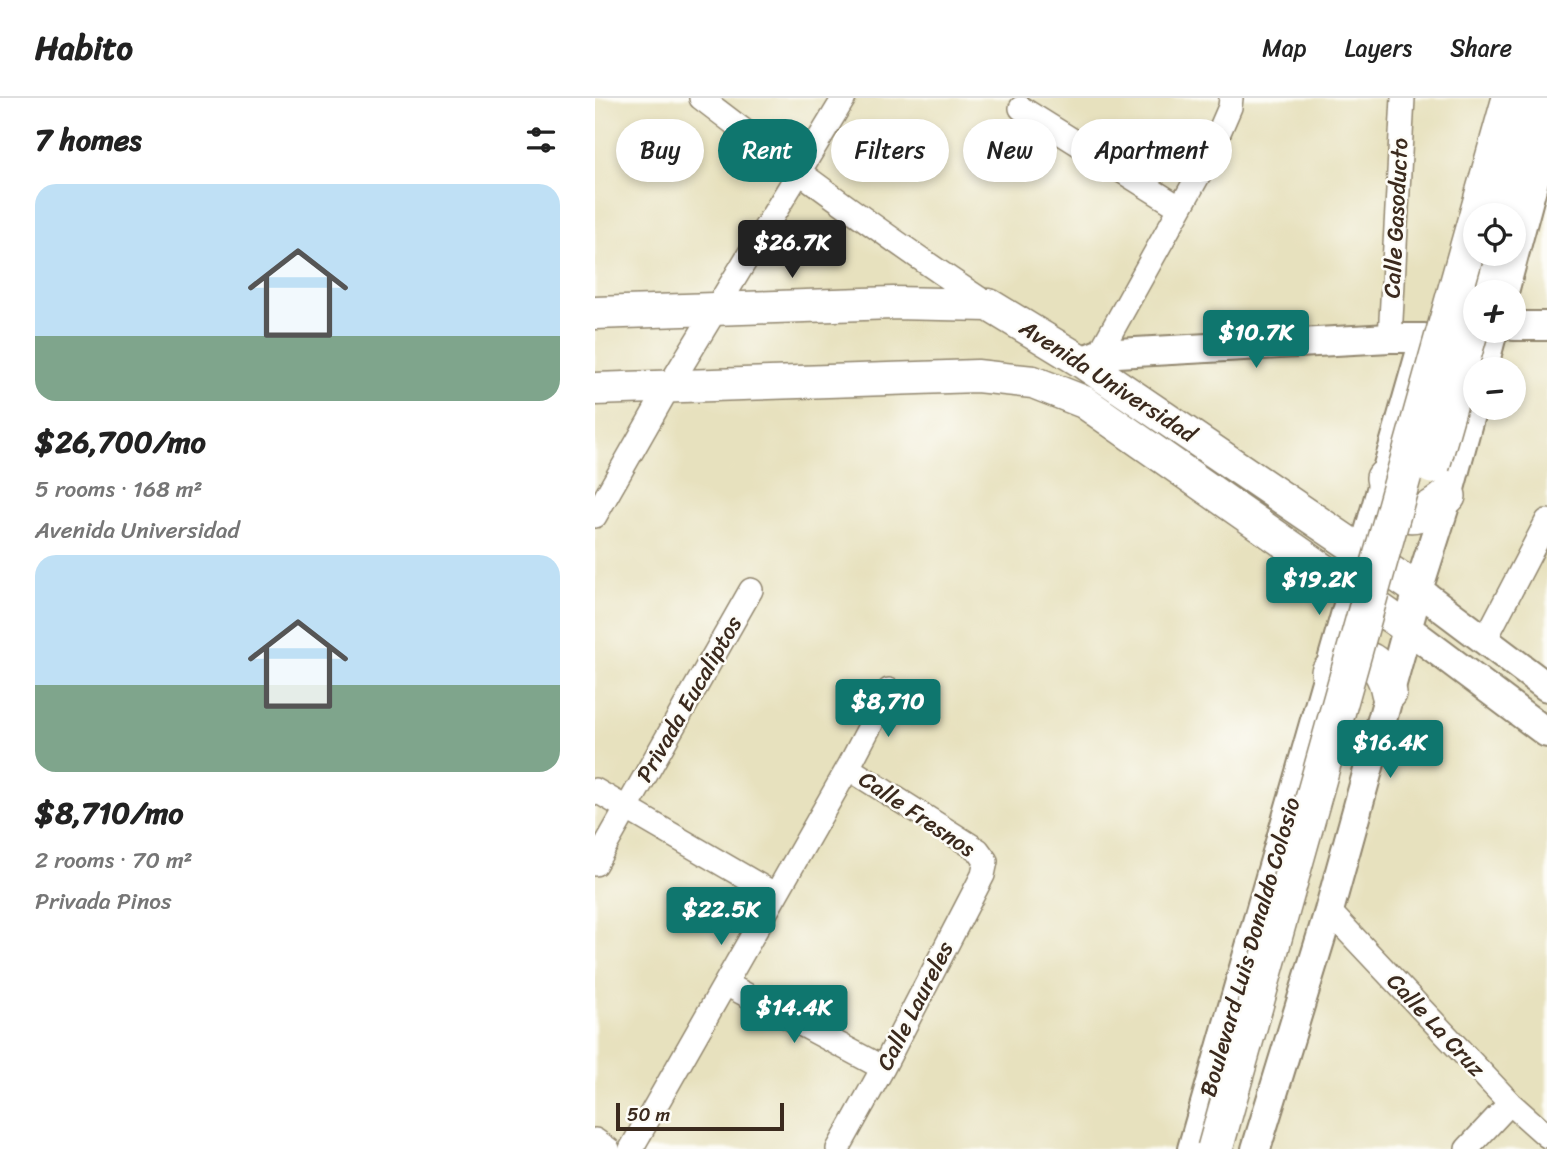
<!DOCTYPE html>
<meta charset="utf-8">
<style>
:root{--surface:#fff;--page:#f6f6f6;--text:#222;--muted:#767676;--line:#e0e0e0;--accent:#0f766e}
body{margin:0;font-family:Sriracha,sans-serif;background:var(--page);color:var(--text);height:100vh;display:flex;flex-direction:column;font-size:26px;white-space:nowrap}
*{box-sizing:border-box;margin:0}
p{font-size:23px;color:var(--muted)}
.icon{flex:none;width:38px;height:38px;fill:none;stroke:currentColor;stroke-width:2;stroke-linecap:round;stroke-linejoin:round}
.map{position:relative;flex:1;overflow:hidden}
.details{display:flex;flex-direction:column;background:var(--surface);width:595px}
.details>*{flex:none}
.top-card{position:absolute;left:21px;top:21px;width:665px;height:63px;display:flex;gap:14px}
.controls{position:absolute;left:868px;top:105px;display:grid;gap:14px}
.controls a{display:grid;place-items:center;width:63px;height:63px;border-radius:50%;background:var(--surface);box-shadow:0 4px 10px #0003;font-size:35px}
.scale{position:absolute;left:21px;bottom:18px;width:168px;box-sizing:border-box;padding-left:7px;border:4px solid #3b2a1e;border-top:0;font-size:19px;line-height:24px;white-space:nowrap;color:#3b2a1e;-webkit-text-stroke:5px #fdfcf7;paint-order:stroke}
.price{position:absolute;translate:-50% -60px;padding:0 16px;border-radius:7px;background:var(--accent);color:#fff;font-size:23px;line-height:46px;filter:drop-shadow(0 2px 4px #0008)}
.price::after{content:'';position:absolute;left:50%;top:42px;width:21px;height:16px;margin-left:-10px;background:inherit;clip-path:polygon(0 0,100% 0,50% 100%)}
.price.active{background:#222;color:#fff}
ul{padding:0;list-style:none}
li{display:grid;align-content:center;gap:14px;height:371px;padding:0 35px}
li span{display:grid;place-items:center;height:217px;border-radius:21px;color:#555}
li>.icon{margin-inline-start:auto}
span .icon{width:126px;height:126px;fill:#fffc;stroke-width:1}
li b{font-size:30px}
h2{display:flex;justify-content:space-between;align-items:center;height:84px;padding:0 35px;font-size:30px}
.pill{padding:0 24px;border-radius:32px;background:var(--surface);box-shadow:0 4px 10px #0003;font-size:24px;line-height:63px}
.pill.active{background:var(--accent);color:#fff}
header{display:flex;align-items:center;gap:42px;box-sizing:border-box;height:98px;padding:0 35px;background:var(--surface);border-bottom:2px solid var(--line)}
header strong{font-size:33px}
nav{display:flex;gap:38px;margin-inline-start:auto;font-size:24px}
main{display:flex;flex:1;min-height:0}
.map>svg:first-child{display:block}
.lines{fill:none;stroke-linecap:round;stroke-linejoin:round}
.minor-casing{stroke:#91866e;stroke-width:26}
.tertiary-casing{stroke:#91866e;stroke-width:32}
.secondary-casing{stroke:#91866e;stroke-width:35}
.primary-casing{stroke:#91866e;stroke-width:38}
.minor{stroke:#fff;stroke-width:23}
.tertiary{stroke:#fff;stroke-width:28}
.secondary{stroke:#fff;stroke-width:32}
.primary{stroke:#fff;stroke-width:35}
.primary-bridge-casing{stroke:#91866e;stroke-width:38;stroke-linecap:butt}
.primary-bridge{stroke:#fff;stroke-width:35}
.labels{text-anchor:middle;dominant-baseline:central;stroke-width:5;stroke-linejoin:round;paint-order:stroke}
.street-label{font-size:23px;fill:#3b2a1e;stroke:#fdfcf7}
</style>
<header>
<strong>Habito</strong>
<nav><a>Map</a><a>Layers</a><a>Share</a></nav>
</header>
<main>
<section class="details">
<h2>7 homes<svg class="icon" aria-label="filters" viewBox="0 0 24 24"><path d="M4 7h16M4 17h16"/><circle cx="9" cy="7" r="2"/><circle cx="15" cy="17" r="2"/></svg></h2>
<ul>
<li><span style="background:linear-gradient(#bfe0f5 70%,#7fa58c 0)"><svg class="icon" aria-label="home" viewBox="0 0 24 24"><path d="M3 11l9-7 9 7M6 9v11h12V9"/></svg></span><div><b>$26,700/mo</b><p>5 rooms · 168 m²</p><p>Avenida Universidad</p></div></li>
<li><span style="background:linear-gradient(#bfe0f5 60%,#7fa58c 0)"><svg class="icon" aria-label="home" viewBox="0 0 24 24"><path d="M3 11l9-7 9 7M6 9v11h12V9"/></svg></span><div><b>$8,710/mo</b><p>2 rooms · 70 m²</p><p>Privada Pinos</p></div></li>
</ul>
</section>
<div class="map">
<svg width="952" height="1051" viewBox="0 0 952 1051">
<rect width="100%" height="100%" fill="#fdfcf7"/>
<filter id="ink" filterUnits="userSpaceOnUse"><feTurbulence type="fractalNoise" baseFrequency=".0143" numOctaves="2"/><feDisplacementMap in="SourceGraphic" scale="14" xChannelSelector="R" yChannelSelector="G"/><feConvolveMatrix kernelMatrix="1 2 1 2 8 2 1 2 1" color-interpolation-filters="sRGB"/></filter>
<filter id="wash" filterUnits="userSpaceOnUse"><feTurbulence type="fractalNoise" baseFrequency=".00686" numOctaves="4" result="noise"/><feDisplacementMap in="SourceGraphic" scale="28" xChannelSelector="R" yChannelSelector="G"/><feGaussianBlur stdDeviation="1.57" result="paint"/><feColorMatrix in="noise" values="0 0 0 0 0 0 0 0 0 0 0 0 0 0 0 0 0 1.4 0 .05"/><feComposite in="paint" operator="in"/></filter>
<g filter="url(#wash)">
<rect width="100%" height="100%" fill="#e7e1be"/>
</g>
<g filter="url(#ink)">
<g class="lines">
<defs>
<path id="minor" d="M106,0C200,72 295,142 394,207
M426,10L584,109
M795,240L808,0
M504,256L612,62L635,9L636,0
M0,418L73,290L249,0
M890,542L952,423
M0,692L179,796
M0,766L156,492
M734,813L915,1005L952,1038
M131,886L288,970
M0,1042L13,1051
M36,1051L253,670L294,592
M243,1051L288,970L388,777L391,763L383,752L253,670
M872,1051L915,1005"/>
<path id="tertiary" d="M909,194L952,34
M919,228H952
M486,263L504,256L795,240H829
M888,271L898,233
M823,492L952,589
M812,530L952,635
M597,1051L829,242
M661,1051L734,813L823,492L853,398L880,298"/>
<path id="secondary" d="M0,215L298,205L394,207L486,263L823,492
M0,291L382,278L438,284L489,304L812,530"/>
<path id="primary" d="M882,117L915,0
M909,117L943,0
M887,194L898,156
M789,380C796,426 822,425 853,398
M734,574C762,549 787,558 794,595"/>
</defs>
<use href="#minor" class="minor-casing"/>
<use href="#tertiary" class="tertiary-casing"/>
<use href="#secondary" class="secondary-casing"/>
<use href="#primary" class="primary-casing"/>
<use href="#minor" class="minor"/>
<use href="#tertiary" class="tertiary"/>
<use href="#secondary" class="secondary"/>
<use href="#primary" class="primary"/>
<defs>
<path id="primary-bridge" d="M837,368L880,217
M620,1051L880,123"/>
</defs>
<use href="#primary-bridge" class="primary-bridge-casing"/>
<use href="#primary-bridge" class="primary-bridge"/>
</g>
</g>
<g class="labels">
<g class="street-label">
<text transform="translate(801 120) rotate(-87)">Calle Gasoducto</text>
<text transform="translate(513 283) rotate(33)">Avenida Universidad</text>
<text transform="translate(94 601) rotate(-60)">Privada Eucaliptos</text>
<text transform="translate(322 716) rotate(34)">Calle Fresnos</text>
<text transform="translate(655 849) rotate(-74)">Boulevard Luis Donaldo Colosio</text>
<text transform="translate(320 908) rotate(-63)">Calle Laureles</text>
<text transform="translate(841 927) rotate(47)">Calle La Cruz</text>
</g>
</g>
</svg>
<div class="controls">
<a><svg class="icon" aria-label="locate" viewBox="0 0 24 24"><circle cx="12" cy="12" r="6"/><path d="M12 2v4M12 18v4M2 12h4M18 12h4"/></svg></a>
<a>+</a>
<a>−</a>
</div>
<div class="scale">50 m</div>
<b class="price active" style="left:197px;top:182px">$26.7K</b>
<b class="price" style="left:661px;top:272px">$10.7K</b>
<b class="price" style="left:724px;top:519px">$19.2K</b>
<b class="price" style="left:293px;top:641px">$8,710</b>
<b class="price" style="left:795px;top:682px">$16.4K</b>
<b class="price" style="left:126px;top:849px">$22.5K</b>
<b class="price" style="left:199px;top:947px">$14.4K</b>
<div class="top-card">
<a class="pill">Buy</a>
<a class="pill active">Rent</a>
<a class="pill">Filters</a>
<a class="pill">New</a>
<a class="pill">Apartment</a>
</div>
</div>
</main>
